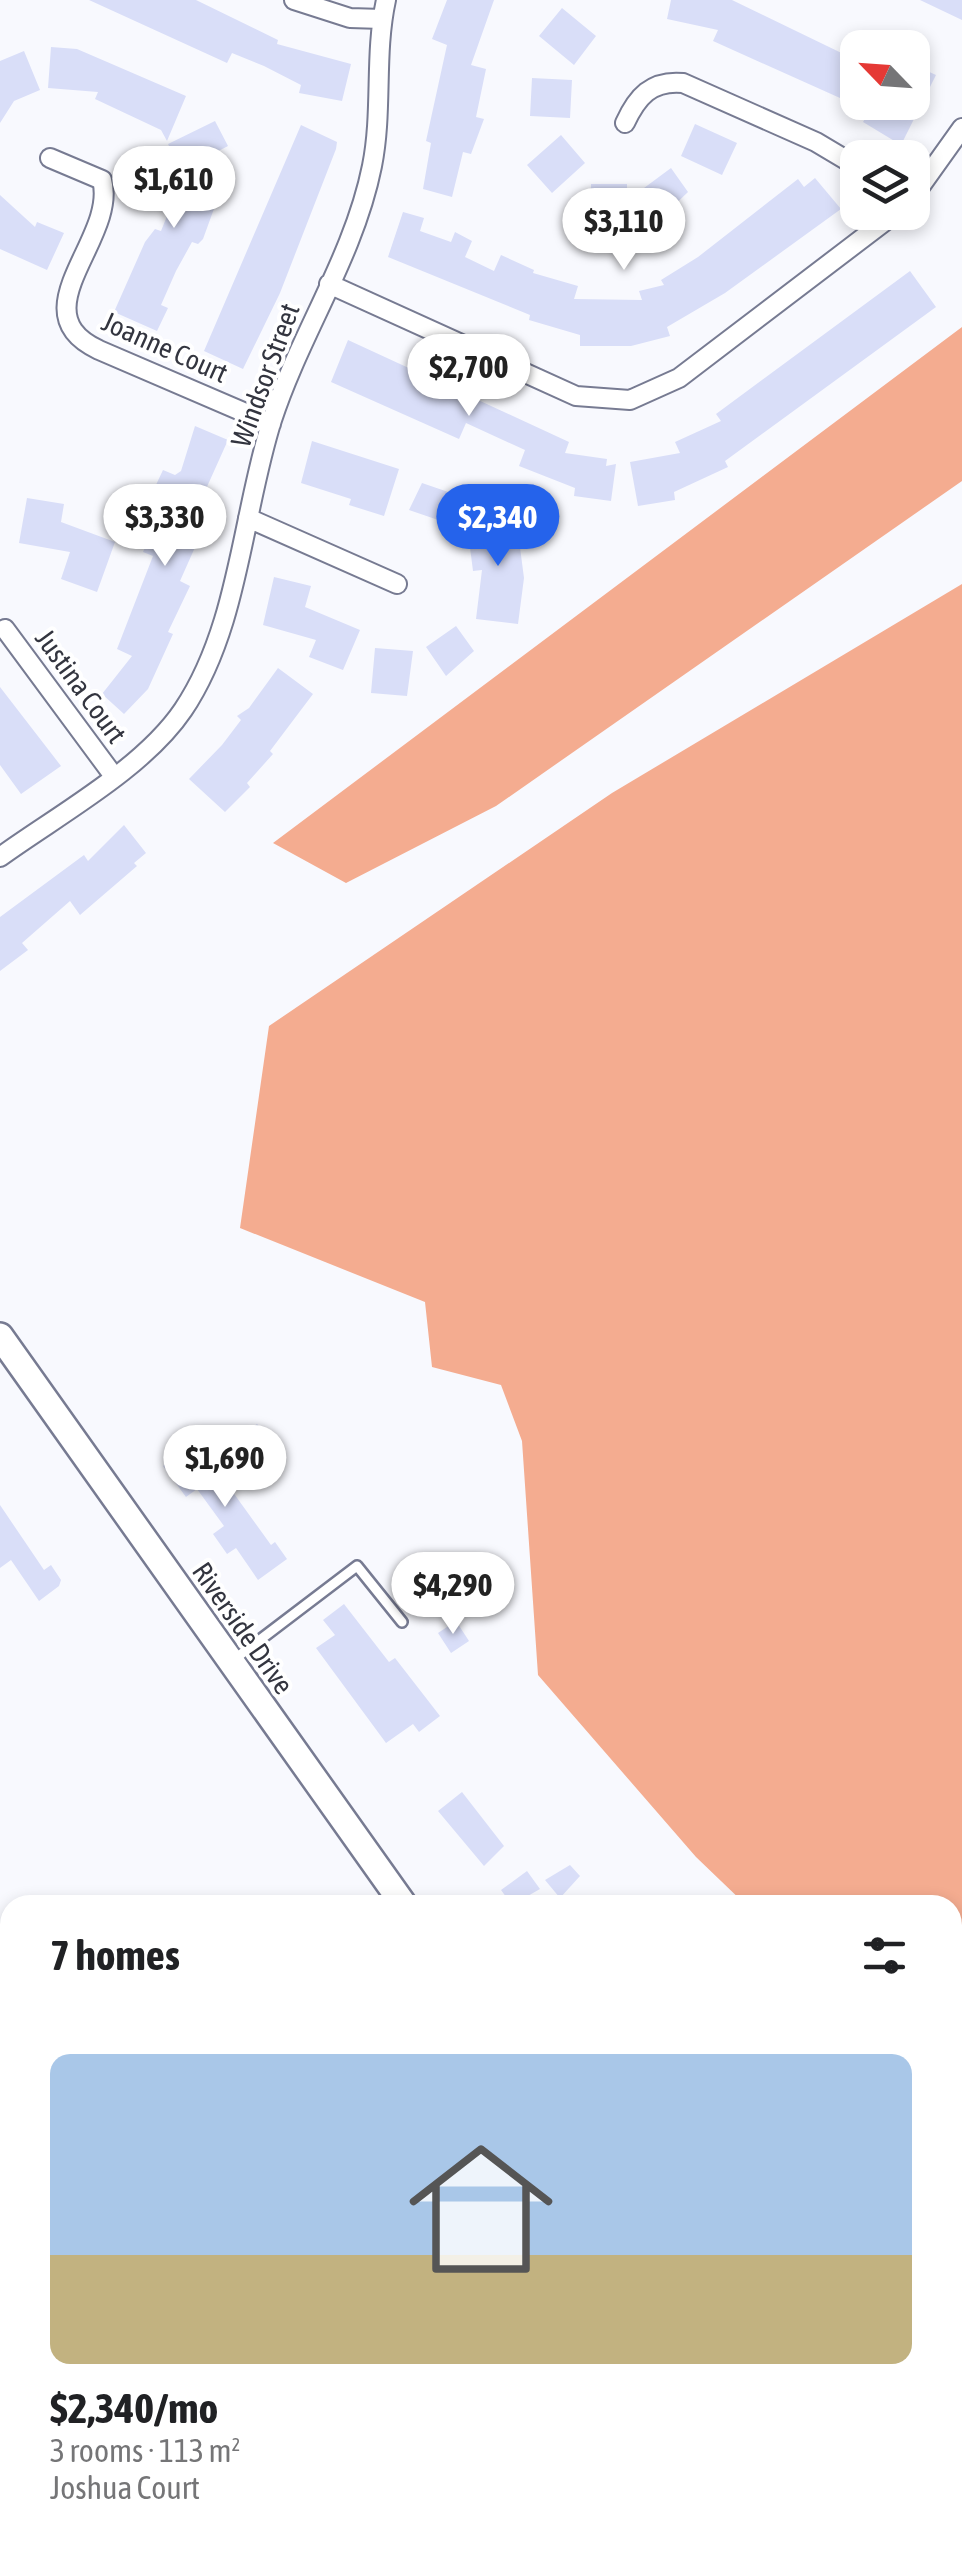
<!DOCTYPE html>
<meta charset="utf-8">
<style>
:root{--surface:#fff;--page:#f2f2f2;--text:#202124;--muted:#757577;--accent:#2563eb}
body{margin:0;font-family:"Asap Condensed",sans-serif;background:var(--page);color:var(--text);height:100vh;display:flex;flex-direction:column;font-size:38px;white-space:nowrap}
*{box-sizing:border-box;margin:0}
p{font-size:32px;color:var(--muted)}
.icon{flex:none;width:55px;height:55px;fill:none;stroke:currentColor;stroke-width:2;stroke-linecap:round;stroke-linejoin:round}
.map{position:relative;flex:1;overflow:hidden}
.sheet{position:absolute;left:0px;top:1895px;width:962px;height:672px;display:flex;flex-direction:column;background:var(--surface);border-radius:30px 30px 0 0;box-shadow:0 5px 15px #0003}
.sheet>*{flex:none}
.needle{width:65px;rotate:295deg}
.fabs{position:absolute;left:840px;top:30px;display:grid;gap:20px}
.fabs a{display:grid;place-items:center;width:90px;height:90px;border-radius:20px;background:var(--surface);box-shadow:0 5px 15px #0003;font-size:50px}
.price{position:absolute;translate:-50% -85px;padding:0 22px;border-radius:35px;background:#fff;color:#222;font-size:32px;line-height:65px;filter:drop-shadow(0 2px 5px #0008)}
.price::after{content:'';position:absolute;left:50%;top:60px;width:30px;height:22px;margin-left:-15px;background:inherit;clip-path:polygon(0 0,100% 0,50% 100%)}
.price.on{background:var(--accent);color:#fff}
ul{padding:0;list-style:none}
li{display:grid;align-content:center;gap:20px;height:530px;padding:0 50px}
li span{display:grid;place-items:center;height:310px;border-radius:20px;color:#555}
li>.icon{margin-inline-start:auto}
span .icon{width:180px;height:180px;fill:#fffc;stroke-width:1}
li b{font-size:42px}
h2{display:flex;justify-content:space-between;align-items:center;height:120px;padding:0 50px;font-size:42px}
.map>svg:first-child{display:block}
.forest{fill:#f4ac90}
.water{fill:#8a94d3}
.building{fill:#d9def8}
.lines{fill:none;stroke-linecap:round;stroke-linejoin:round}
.service-casing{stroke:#777b92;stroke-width:14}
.minor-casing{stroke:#777b92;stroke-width:22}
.secondary-casing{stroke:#777b92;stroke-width:30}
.service{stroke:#fff;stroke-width:9}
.minor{stroke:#fff;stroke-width:18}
.secondary{stroke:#fff;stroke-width:25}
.labels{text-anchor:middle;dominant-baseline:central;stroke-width:8;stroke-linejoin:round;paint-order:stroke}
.street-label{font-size:28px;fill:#33353f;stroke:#fff}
</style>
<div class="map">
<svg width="962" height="2566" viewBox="0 0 962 2566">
<rect width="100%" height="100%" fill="#f8f9fe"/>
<path class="forest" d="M962,327V481L496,806L346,883L273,843Z
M962,584V2098L953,2092L952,1905H746L696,1857L538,1675L522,1441L501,1385L432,1367L425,1302L240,1228L269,1026L612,793Z"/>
<path class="water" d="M0,2361L10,2364V2558H541L572,2566H0Z"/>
<path class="building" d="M89,0H196L278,40L277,44L351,64L342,101L299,93L301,85L264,66L232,53L227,63Z
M447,0H494L471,65L486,69L476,117L484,119L471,154L463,152L452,197L423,189L431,143L426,141L447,45L432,39Z
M671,0H732L858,61L840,98L713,41L718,30L667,19Z
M920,0H962V20Z
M562,8L596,36L574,65L539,36Z
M51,47L77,49L186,96L167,141L161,130L95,99L98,92L48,88Z
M24,51L40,90L14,101L0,123V61Z
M912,64L936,75L901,145L863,122L875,102H912Z
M532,78L572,80L570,118L530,116Z
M215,121L228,146L182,170L219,173L215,206L203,239L198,244L192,242L176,271L161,305L168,308L157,331L114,312L145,242L155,229L161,231L167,216L176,220L179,186L191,188L168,144Z
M695,124L737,143L722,175L681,156Z
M301,125L337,142L336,149L280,293L243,369L204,351Z
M561,135L585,163L552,193L527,165Z
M671,168L688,192L664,215L644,188Z
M815,178L841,209L725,293L667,327L670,336L631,346H580V335L529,320L530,315L388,257L403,212L424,218L420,231L451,242L455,232L472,241L465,257L494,271L501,255L534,270L533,273L578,286L574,299L642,300L639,291L664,285L661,280L698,257L798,179L804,187Z
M591,184H627V229H590Z
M0,195L35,227L37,222L64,233L47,270L0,249Z
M910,271L936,307L725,461L728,467L674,492L675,500L638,506L630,462L680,453L675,442L721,421L716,414Z
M348,340L569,442L565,453L607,459L606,466L616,464L611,501L574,496L575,488L519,466L525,450L466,423L459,439L331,382Z
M195,426L228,440L197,509L202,511L192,533L200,536L180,581L190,586L168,632L173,634L148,689L124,714L102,694L132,656L117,649L153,556L143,552L161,510L151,505L159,488L155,487L163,470L175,475L181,471Z
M312,441L399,469L384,516L349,505L351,499L301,483Z
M422,483L457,495L444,522L409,510Z
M27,498L64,504L61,522L115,542L97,592L61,579L70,552L19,543Z
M516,517L524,578L518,624L476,619L482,570L473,571L467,524Z
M274,577L311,586L305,607L360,630L343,670L309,657L316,640L263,625Z
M456,626L474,651L446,676L426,647Z
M375,648L413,651L407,696L371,693Z
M278,668L313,694L270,751L273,754L247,783L250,787L225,812L189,779L222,745L241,720L237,716L249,708Z
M0,687L61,766L21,794L0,765Z
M124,825L146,853L134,863L137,866L80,915L70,901L22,943L28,950L0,971V917L84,855L88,861Z
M257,1424L267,1436L244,1454L234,1441Z
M196,1441L271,1545L275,1542L287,1559L258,1580L236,1548L227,1554L213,1534L224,1526L197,1489L186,1497L163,1466Z
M0,1505L44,1570L51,1565L61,1580L59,1586L39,1601L11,1560L0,1568Z
M344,1604L389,1662L395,1658L440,1716L419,1732L413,1724L386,1743L316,1648L335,1635L323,1620Z
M456,1621L469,1641L451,1653L438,1633Z
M462,1792L504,1846L484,1866L438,1811Z
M570,1865L580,1876L560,1898L545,1880Z
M527,1871L540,1889L512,1905L501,1890Z"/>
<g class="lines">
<defs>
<path id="service" d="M232,1661L357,1566L402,1622
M952,2351L962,2335"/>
<path id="minor" d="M294,0L350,18L382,19
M625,123C637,97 651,80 683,83L816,142L858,167
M50,158L102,180C118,239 17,312 99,350L271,424
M912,198L962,128
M329,284L576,396L630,400L679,378L897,212
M248,518L397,584
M5,629L113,775
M0,857C58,815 143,769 183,710C239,627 242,514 272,420C300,334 354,256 372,166C383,111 374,55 386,0
M952,2295L962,2300"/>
<path id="secondary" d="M0,1336L404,1905
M952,2358L962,2364"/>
</defs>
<use href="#service" class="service-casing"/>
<use href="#minor" class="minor-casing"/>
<use href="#secondary" class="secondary-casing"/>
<use href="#service" class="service"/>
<use href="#minor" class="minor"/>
<use href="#secondary" class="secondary"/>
</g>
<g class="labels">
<g class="street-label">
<text transform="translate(165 347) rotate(24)">Joanne Court</text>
<text transform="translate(265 375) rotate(-70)">Windsor Street</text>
<text transform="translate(81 686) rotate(54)">Justina Court</text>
<text transform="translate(243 1628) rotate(55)">Riverside Drive</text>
</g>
</g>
</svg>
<div class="fabs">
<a><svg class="needle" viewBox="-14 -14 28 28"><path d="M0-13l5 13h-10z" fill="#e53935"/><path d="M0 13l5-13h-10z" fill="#757577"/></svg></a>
<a><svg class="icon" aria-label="layers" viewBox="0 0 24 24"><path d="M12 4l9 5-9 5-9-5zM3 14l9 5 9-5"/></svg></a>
</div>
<b class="price" style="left:174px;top:231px">$1,610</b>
<b class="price" style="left:624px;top:273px">$3,110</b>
<b class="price" style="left:469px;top:419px">$2,700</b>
<b class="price" style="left:165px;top:569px">$3,330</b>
<b class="price on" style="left:498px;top:569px">$2,340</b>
<b class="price" style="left:225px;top:1510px">$1,690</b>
<b class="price" style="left:453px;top:1637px">$4,290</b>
<section class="sheet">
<h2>7 homes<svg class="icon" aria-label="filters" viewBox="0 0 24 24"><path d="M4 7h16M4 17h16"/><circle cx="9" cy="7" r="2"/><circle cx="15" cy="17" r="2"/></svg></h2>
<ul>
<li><span style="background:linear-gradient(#a9c7e8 65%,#c2b280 0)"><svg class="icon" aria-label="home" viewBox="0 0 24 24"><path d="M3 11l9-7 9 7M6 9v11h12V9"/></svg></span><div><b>$2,340/mo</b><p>3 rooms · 113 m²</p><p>Joshua Court</p></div></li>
</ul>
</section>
</div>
